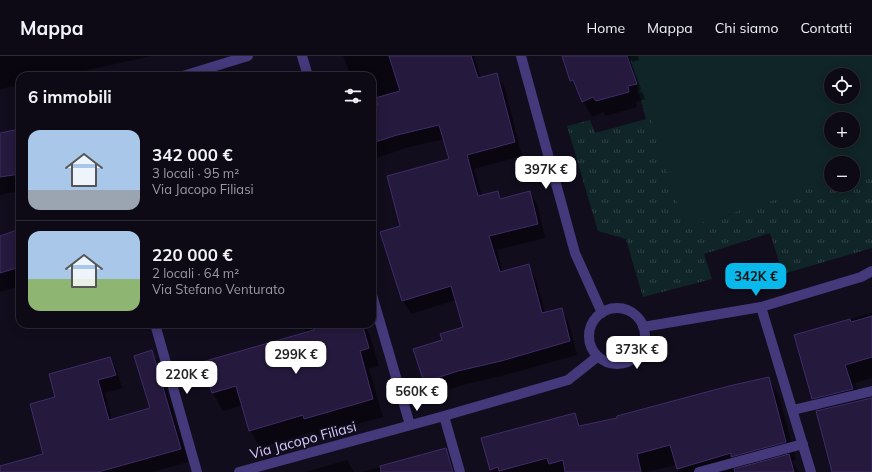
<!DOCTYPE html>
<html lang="it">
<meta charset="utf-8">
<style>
:root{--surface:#0d0a16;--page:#1b1823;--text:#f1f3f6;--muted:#9a9aa1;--line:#2d2b35;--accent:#09b9eb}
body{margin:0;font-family:Mulish,sans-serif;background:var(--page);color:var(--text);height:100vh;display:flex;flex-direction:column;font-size:15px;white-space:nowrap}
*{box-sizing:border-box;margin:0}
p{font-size:13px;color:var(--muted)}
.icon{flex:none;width:22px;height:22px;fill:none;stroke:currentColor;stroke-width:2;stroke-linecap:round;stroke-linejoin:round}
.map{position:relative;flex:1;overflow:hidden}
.panel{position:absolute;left:16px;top:16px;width:360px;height:256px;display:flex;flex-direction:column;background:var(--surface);border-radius:12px;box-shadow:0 2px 10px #0003,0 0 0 1px var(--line)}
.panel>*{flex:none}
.controls{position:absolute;left:824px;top:12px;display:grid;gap:8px}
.controls a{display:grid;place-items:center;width:36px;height:36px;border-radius:50%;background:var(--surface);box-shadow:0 2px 10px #0003,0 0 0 1px var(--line);font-size:20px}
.price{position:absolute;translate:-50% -34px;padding:0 9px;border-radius:8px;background:#fff;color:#222;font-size:13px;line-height:26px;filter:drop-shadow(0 1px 2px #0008)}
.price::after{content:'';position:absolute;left:50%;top:24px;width:12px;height:9px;margin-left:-6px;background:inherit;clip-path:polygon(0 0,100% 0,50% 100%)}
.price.active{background:var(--accent);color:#111}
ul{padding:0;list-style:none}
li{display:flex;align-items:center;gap:12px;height:100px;padding:0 12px}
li+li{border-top:1px solid var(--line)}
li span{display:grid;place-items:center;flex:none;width:112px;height:80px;border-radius:12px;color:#555}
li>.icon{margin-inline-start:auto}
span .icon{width:48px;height:48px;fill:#fffc;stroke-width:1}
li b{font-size:17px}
h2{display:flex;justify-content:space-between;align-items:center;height:48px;padding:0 12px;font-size:17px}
header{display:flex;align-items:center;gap:24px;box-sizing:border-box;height:56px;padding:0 20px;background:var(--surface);border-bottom:1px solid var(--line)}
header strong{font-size:19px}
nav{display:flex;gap:22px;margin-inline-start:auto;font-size:14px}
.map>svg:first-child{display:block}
.grass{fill:url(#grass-tufts);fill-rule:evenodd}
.garden{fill:#102527;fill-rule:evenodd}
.shadow{fill:#0007}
.building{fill:#25193d;stroke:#3f2c69}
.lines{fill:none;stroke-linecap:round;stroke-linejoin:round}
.street{stroke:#44397b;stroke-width:10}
.labels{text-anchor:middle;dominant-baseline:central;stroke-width:3.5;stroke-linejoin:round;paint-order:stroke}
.street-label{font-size:14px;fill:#d7cbfd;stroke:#110d1d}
</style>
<header>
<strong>Mappa</strong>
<nav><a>Home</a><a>Mappa</a><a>Chi siamo</a><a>Contatti</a></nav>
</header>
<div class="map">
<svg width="872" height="416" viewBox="0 0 872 416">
<defs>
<pattern id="grass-tufts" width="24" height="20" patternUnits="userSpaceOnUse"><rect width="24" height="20" fill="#102527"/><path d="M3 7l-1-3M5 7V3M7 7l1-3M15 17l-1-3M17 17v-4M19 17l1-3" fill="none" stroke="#324347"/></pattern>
</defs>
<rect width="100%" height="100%" fill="#110d1d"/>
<path class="grass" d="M629,0H872V192L783,218L770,177L704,198L712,223L643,241L626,183L598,175L567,70L590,64L595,77L646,63ZM831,19H853V41H831ZM831,63H853V85H831ZM831,107H853V129H831Z"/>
<path class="garden" d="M631,0H872V114L853,119V107H831V126L685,172ZM831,19H853V41H831ZM831,63H853V85H831Z"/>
<path class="shadow" d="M0,0H152L60,20H20V29L0,33Z
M343,0H474L481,22L497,19L505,32L522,100L474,113L482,140L497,136L502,144L530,136L538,150L545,182L497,194L503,216L528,209L536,223L545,257L561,253L569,267L577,299L509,318L466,328L432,340L424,326L443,285L464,272L456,244L411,258L403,245L401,171L450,104L444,83L405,92L372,104V20H351Z
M563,0H638L639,4L631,6L645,43L636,46L637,51L606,60L603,56L592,61L571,24Z
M20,74V135L0,139V78Z
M20,174V230L0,236V181Z
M872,257V322L855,327L861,345L872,342V416H834L820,355L813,342L795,279Z
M303,268H363L370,279L379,310L369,313L383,361L315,380L313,376L260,392L250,374L243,349L223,355L213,337L203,307L306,277Z
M151,295L159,308L188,406L152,416H30L45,398L56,341L110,302L117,315L122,332L105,337L112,364L151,353Z
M768,322L779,340L796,404L792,405L799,416H679L676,409L646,416H491L482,383L575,358L582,371L618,363Z
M446,393L458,416H362Z
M347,404L354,416H305Z"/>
<path class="building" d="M389,0H471L478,22L497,17L515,86L467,99L478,140L498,135L500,143L530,135L538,168L489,180L500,216L529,208L542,257L562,252L570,285L501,305L458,315L424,326L413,293L442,284L440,278L463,271L451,230L402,245L380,176L400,170L387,120L449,103L439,69L397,79L372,87V51L378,49L375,42L400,35Z
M562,0H627L637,28L628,30L629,36L596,45L593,41L582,46L573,24L570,25Z
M20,73V118L0,121V77Z
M20,173V211L0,217V180Z
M872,260V301L845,309L853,333L812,343L794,279L850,263L851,266Z
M312,268H362L369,292L360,295L373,343L304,363L303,359L249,375L236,330L212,337L202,306L314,274Z
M152,294L181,393L98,416H0V410L43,398L30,348L55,341L49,318L110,301L116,319L98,324L109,364L150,352L134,300Z
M769,321L786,386L731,401V397L677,413L670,389L637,398L641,416H565L563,404L549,408L547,402L499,415L498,411L490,414L481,382L575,357L579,370L617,362V360L729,330Z
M872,342V416H832L816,355Z
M446,392L453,416H381L380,410Z
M789,398L794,416H735L734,413Z"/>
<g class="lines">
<path class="street" d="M302,0L308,20
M521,0L575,197L602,257
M183,20L248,0
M372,239L410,369
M761,251L811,416
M589 280a28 28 0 1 1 56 0a28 28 0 1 1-56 0Z
M155,268L197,416
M643,271L761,251L861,221L872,215
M793,354L872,335
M444,360L460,416
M239,416L444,360L568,324L597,301
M699,416L803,388"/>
</g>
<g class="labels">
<g class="street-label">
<text transform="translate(303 384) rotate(-15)">Via Jacopo Filiasi</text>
</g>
</g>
</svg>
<div class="controls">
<a><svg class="icon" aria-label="locate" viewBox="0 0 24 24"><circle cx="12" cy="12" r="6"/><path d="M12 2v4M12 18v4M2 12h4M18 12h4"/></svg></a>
<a>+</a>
<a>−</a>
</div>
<b class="price" style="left:546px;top:134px">397K €</b>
<b class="price active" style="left:756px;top:241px">342K €</b>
<b class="price" style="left:637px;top:314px">373K €</b>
<b class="price" style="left:296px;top:319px">299K €</b>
<b class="price" style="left:187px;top:339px">220K €</b>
<b class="price" style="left:417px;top:356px">560K €</b>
<section class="panel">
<h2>6 immobili<svg class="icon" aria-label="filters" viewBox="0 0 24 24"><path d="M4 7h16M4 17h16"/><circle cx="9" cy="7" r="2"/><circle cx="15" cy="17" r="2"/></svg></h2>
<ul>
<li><span style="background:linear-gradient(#a9c7e8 75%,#9aa5b1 0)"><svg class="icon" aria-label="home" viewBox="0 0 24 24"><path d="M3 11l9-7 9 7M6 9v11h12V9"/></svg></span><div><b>342 000 €</b><p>3 locali · 95 m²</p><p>Via Jacopo Filiasi</p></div></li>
<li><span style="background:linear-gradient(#a9c7e8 60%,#8fb573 0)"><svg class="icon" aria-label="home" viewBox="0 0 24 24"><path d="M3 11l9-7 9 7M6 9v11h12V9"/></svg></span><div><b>220 000 €</b><p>2 locali · 64 m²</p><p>Via Stefano Venturato</p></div></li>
</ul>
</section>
</div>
